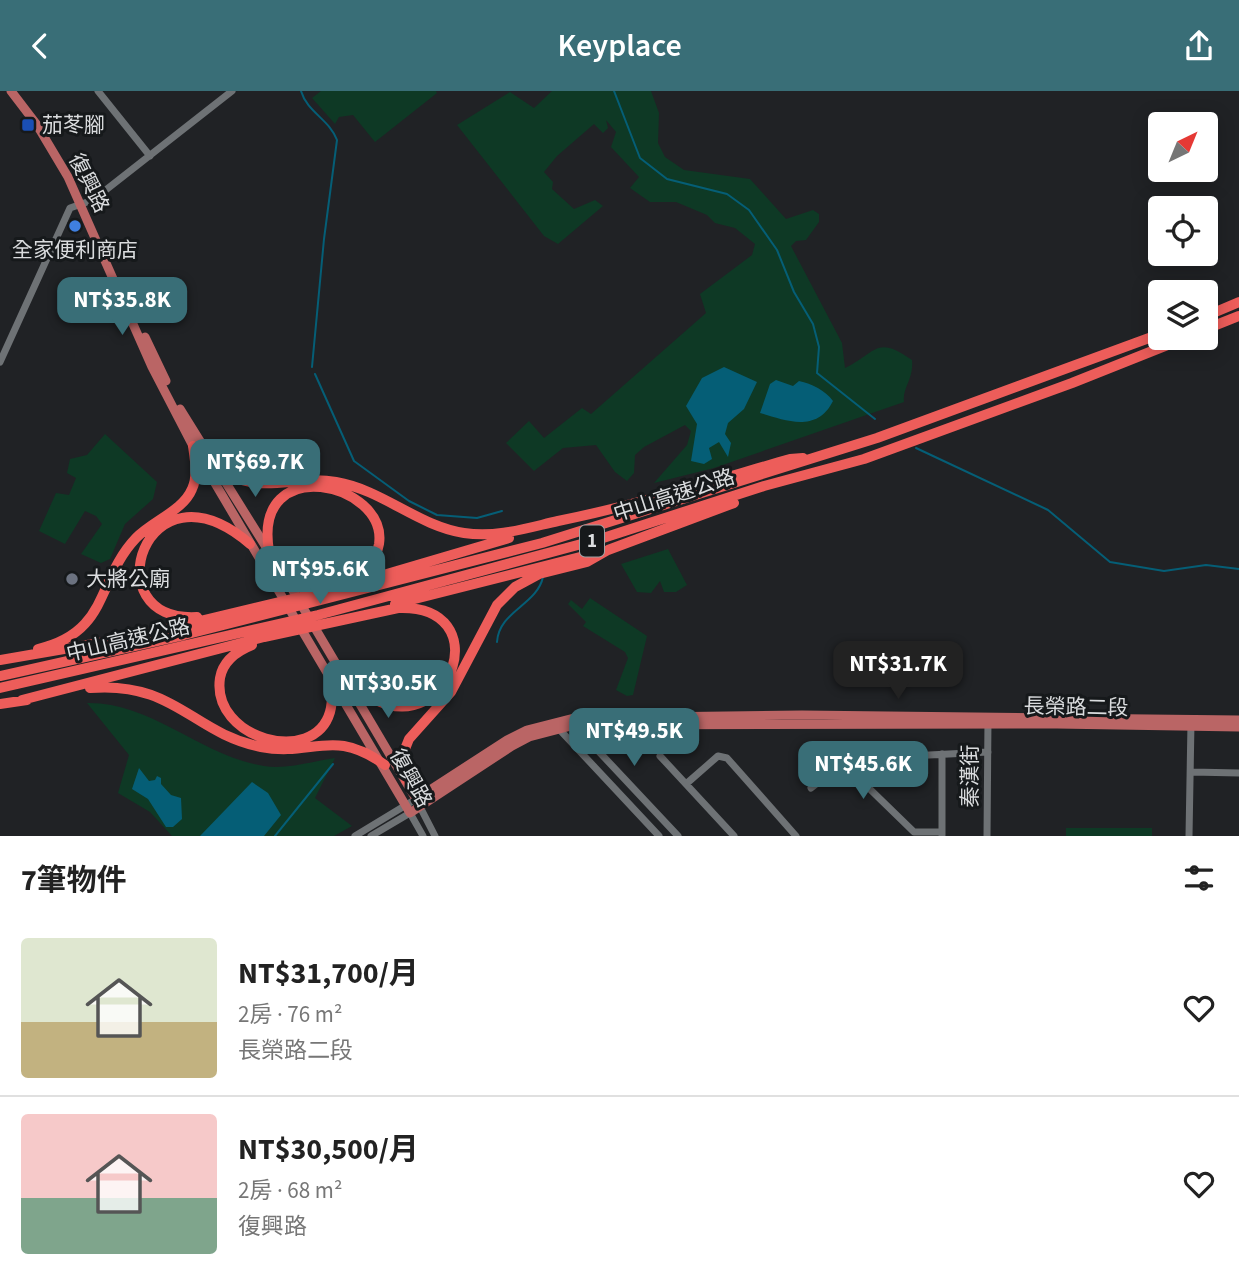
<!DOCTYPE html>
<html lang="zh-TW">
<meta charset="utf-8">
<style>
:root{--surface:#fff;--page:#f2f2f2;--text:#222;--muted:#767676;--line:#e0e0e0;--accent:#396e77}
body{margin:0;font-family:"Source Sans 3","Noto Sans TC",sans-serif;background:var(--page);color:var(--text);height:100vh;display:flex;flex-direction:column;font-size:26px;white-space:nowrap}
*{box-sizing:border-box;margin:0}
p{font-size:23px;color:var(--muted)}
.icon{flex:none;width:38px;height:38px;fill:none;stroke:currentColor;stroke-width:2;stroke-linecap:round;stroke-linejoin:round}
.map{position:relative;height:745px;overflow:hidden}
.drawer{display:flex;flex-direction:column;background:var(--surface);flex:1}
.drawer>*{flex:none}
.needle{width:46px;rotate:43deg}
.buttons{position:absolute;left:1148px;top:21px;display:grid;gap:14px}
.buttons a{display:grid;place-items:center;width:70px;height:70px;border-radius:7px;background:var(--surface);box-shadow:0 4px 18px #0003;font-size:35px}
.price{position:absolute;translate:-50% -60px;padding:0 16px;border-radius:14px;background:var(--accent);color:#fff;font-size:23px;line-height:46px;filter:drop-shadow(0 2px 4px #0008)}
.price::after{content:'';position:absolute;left:50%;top:42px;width:21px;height:16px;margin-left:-10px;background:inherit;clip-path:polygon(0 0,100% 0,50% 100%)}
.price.active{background:#222;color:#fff}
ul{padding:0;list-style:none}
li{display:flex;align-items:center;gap:21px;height:175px;padding:0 21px}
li+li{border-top:2px solid var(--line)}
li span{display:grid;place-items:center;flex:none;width:196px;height:140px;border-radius:7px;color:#555}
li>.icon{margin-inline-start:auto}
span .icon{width:84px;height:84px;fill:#fffc;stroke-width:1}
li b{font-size:30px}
h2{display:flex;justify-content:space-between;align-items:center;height:84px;padding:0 21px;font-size:30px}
header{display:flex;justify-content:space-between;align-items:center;height:91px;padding:0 21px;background:var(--accent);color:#fff;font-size:32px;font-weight:600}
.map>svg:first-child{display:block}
.green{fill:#0e3925}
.water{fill:#055e76}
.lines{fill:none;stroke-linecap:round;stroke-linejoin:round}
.stream{stroke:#055e76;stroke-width:2}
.minor{stroke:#6e7275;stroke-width:7}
.major{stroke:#ba6565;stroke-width:9}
.highway{stroke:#ed5d5a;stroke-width:10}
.transit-dot{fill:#1a4fb4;stroke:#16191b;stroke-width:2.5}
.shop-dot{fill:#3f7fe0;stroke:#16191b;stroke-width:2.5}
.worship-dot{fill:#6b7280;stroke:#16191b;stroke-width:2.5}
.labels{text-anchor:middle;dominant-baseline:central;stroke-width:6;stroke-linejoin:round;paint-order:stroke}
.shield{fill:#16191b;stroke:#9fa2a4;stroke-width:2}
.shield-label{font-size:19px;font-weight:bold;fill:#dadcde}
.poi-label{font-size:21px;fill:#dadcde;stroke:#16191b;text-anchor:start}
.street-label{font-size:21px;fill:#dadcde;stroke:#16191b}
</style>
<header><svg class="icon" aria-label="back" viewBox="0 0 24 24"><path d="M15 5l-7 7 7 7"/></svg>Keyplace<svg class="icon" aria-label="share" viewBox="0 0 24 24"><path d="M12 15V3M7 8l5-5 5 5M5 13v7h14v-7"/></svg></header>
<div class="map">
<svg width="1239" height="745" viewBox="0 0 1239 745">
<rect width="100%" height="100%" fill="#202225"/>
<path class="green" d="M321,0H436L437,2L375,51L353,24L339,26L335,33L312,7Z
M552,0H651L659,22L658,52L665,66L684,79L750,88L786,128L813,119L819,123V131L806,149L796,150L791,155L842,252L845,277C876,262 876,243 912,269C914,288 902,297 904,311L714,377L654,392L687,354L691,340L685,334L644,356L635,364L634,382L627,390L615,381L596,354L563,357L534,380L506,352L529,330L544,347L582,317L591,323L706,222L700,203L752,164L755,153L735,137L715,132L707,124L676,111H650L630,97L639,86L611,56L616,41L606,29L608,37L603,42L594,33L557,65L544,81L553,91L552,98L574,118L595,109L603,115L558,153L544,145L457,34L510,1L534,17Z
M105,343L157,391L153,408L125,433L110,468L101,472L81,463L102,433L96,425L85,420L65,453L39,440L56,402L69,404L76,387L67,382L70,368L87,364Z
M668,458L687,494L676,501H664L660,490L651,502L637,501L621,473Z
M590,507L647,545L633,604L627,605L616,599L628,567L625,561L583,535L586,531L568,513L571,509L582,518Z
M87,612C153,611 200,665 264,675C286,679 313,670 335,667L315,707L352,735L334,745H172L150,721L118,702L129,664Z
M1066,737H1152V745H1066Z"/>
<path class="water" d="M724,276L757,291L744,318L728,332L725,343L731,352L728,366L719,351L709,357L712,368L704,373L691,370L697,333L686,315L702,287Z
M776,289L793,295L799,290C812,293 825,299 833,310C817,342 786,330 760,322L770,293Z
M139,677L149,690L155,689L157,685L161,687V693L171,704L181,707L182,728L173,736H166L148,708L132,698Z
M252,691L268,702L281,724L264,745H200Z"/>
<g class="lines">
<path class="stream" d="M301,0C307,21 330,29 337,49L324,148L312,276
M614,0L640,67L667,88L727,103L749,119L777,159L794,201L813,233L819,256L817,282L875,328
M315,283L354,370L409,410L437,424L477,427L502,420
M916,357L1048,419L1110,471L1164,480L1206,474L1239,478
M497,551C499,520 537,514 543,486
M275,745L333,673"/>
<path class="minor" d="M98,0L150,65
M0,271L70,117L93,109L232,0
M573,633L678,745
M559,634V638L659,745
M942,663V744
M660,665L734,745
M1192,681L1239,682
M865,692L890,666L988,661
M686,693L718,665L727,667L796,745
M811,697L843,672L914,741H942
M355,745L416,708L435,745
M371,745L410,722L423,745
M987,745L988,629
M1189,745L1191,632"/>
<path class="major" d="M11,0L37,34L68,86L152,276L193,355L410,722L512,655L529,646L575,634L1057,633L1239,636
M145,246L166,290
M180,318L289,493L416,708L507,649L527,639L574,627L802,624L1239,629"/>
<path class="highway" d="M1206,225L1239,211
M1206,238L1239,225
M215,372C253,409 290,383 336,391C383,399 418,435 464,442C497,447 527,437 558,430C637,414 713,390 790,368L803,367
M269,460C252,360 388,392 379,453C376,470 364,482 349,488
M395,513L584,465
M197,526C92,532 144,362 250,453
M252,554C237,560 223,570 220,587C211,648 314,676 330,621C333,611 332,600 332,589
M38,558C110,541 96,489 136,447C152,430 183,420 192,398C198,385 195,369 193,355
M0,569L122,548L204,529L346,495L509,447
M0,585L184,544L542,452L877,347L1160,243
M0,597L318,524L600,448L764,395L864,368L1072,292L1185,247
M90,597C175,590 192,642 261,656C313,666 333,636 385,674
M22,609L264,546L398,517C498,513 451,648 374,608C362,602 354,593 344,585
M0,613L27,609
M406,689L405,658L409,648L451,601L497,514L515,496L539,483L587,471L608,459L734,412"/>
</g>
<rect class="transit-dot" x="21" y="27" width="14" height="14" rx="3.5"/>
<circle class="shop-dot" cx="75" cy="135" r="7"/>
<circle class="worship-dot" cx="72" cy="488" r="7"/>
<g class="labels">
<rect class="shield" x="580" y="434.5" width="24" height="31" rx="5"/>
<g class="shield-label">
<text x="592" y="450">1</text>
</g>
<g class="poi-label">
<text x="42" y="34">茄苳腳</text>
<text x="75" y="159" text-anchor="middle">全家便利商店</text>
<text x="86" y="488">大將公廟</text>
</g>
<g class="street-label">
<text transform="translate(89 92) rotate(63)">復興路</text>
<text transform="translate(674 404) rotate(-18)">中山高速公路</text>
<text transform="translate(128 549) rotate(-13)">中山高速公路</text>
<text transform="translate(1076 616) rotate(1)">長榮路二段</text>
<text transform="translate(970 685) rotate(-90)">秦漢街</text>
<text transform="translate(411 687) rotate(61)">復興路</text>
</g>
</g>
</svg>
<div class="buttons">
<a><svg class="needle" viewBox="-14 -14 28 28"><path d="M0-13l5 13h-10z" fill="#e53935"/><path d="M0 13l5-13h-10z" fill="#767676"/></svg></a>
<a><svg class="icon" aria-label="locate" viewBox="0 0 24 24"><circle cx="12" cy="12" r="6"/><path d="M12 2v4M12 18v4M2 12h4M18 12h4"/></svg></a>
<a><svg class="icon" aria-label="layers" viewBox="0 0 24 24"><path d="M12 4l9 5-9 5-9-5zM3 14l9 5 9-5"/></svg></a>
</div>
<b class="price" style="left:122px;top:246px">NT$35.8K</b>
<b class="price" style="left:255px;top:408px">NT$69.7K</b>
<b class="price" style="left:320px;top:515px">NT$95.6K</b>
<b class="price active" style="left:898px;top:610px">NT$31.7K</b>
<b class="price" style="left:388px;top:629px">NT$30.5K</b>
<b class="price" style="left:634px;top:677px">NT$49.5K</b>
<b class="price" style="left:863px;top:710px">NT$45.6K</b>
</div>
<section class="drawer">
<h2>7筆物件<svg class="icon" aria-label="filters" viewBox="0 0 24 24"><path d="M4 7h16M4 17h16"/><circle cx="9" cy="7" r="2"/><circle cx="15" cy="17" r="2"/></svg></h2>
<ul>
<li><span style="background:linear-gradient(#dfe7d0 60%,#c2b280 0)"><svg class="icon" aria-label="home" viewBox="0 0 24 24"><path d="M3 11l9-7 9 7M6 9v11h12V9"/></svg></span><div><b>NT$31,700/月</b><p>2房 · 76 m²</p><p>長榮路二段</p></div><svg class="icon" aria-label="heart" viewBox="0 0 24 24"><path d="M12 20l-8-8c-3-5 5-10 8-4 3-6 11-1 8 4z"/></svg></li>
<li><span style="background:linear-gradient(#f6c9c9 60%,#7fa58c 0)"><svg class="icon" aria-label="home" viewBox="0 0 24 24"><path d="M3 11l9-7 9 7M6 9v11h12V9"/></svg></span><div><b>NT$30,500/月</b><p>2房 · 68 m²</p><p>復興路</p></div><svg class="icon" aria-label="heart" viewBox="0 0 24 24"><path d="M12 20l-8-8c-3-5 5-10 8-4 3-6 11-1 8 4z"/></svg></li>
</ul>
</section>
